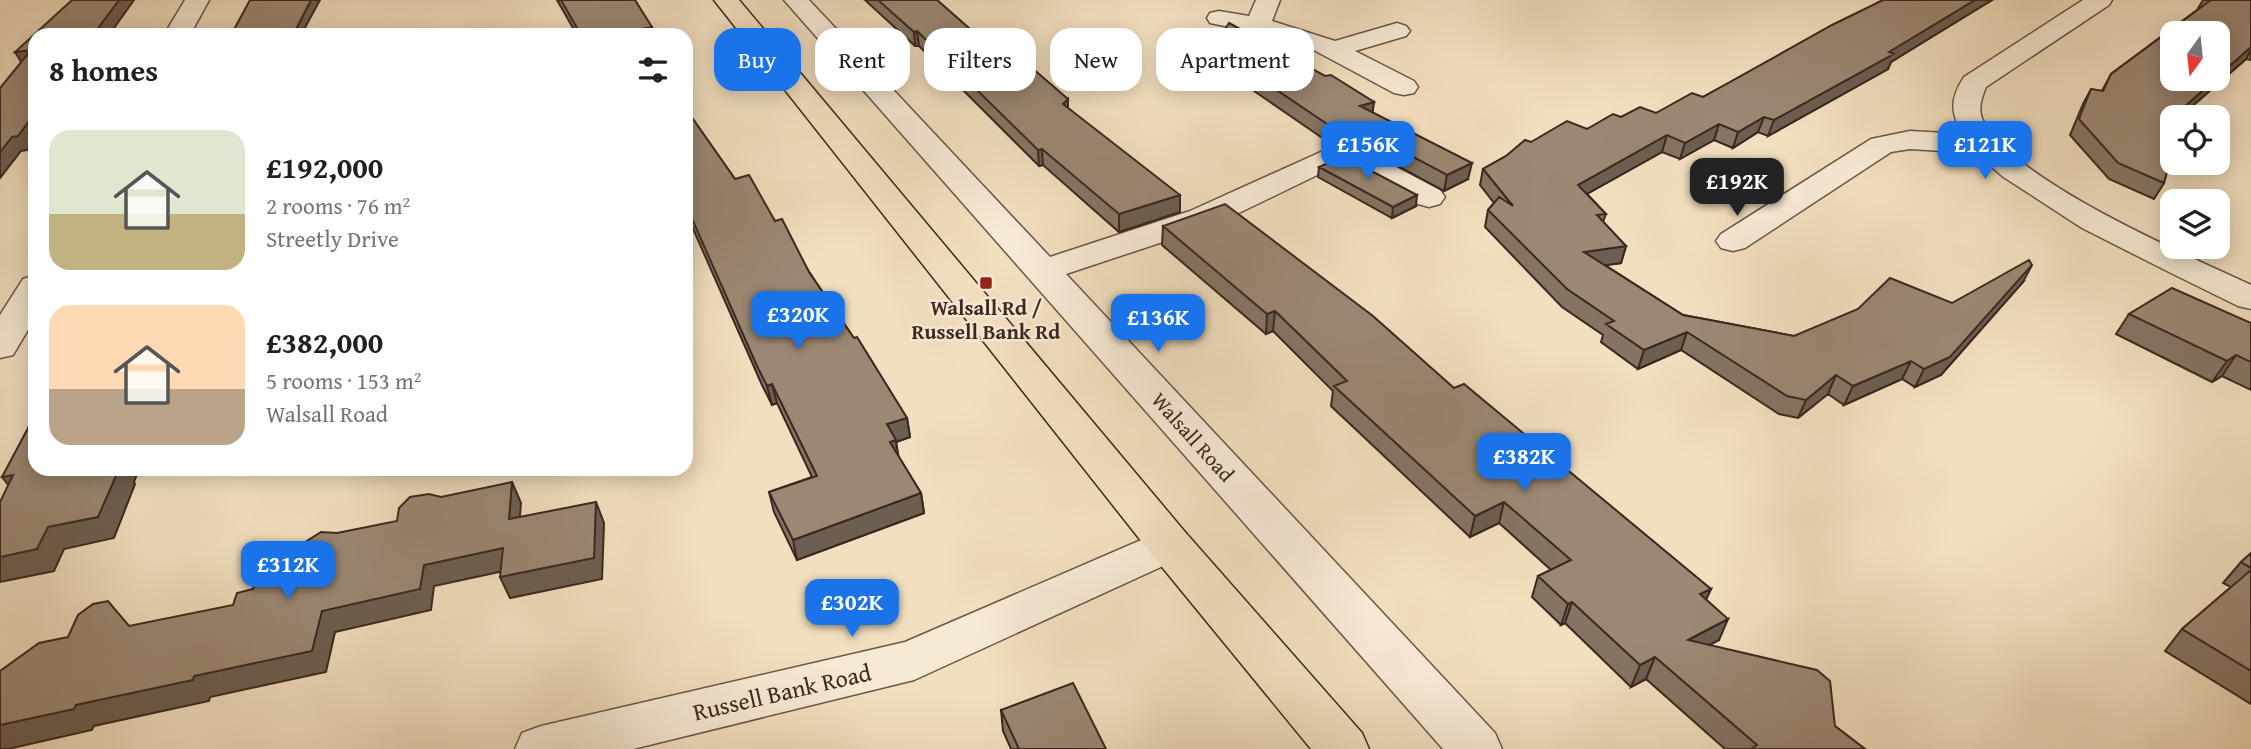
<!DOCTYPE html>
<meta charset="utf-8">
<style>
:root{--surface:#fff;--page:#f6f6f6;--text:#202124;--muted:#757577;--accent:#1a73e8}
body{margin:0;font-family:"Gentium Book Plus",serif;background:var(--page);color:var(--text);height:100vh;display:flex;flex-direction:column;font-size:26px;white-space:nowrap}
*{box-sizing:border-box;margin:0}
p{font-size:23px;color:var(--muted)}
.icon{flex:none;width:38px;height:38px;fill:none;stroke:currentColor;stroke-width:2;stroke-linecap:round;stroke-linejoin:round}
.map{position:relative;flex:1;overflow:hidden}
.sheet{position:absolute;left:28px;top:28px;width:665px;height:448px;display:flex;flex-direction:column;background:var(--surface);border-radius:21px;box-shadow:0 4px 18px #0003}
.sheet>*{flex:none}
.banner{position:absolute;left:714px;top:28px;width:665px;height:63px;display:flex;gap:14px}
.needle{width:46px;rotate:195deg}
.buttons{position:absolute;left:2160px;top:21px;display:grid;gap:14px}
.buttons a{display:grid;place-items:center;width:70px;height:70px;border-radius:14px;background:var(--surface);box-shadow:0 4px 18px #0003;font-size:35px}
.price{position:absolute;translate:-50% -60px;padding:0 16px;border-radius:14px;background:var(--accent);color:#fff;font-size:23px;line-height:46px;filter:drop-shadow(0 2px 4px #0008)}
.price::after{content:'';position:absolute;left:50%;top:42px;width:21px;height:16px;margin-left:-10px;background:inherit;clip-path:polygon(0 0,100% 0,50% 100%)}
.price.on{background:#222;color:#fff}
ul{padding:0;list-style:none}
li{display:flex;align-items:center;gap:21px;height:175px;padding:0 21px}
li span{display:grid;place-items:center;flex:none;width:196px;height:140px;border-radius:21px;color:#555}
li>.icon{margin-inline-start:auto}
span .icon{width:84px;height:84px;fill:#fffc;stroke-width:1}
li b{font-size:30px}
h2{display:flex;justify-content:space-between;align-items:center;height:84px;padding:0 21px;font-size:30px}
.tag{padding:0 24px;border-radius:21px;background:var(--surface);box-shadow:0 4px 18px #0003;font-size:24px;line-height:63px}
.tag.on{background:var(--accent);color:#fff}
.map>svg:first-child{display:block}
.lines{fill:none;stroke-linecap:round;stroke-linejoin:round}
.minor-casing{stroke:#6a5548;stroke-width:3}
.major-casing{stroke:#3c2720;stroke-width:3}
.minor{fill:#f7ead5;fill-rule:evenodd}
.major{fill:#f2dfbf;fill-rule:evenodd}
.wall{fill:#857463;stroke:#3c2720;stroke-width:2}
.shaded-wall{fill:#6c5e50;stroke:#3c2720;stroke-width:2}
.building{fill:#9b8773;stroke:#3c2720;stroke-width:2}
.poi-dot{fill:#8f2418;stroke:#f7ead5;stroke-width:2.5}
.labels{text-anchor:middle;dominant-baseline:central;stroke-width:5;stroke-linejoin:round;paint-order:stroke}
.poi-label{font-size:21px;font-weight:bold;fill:#3c2720;stroke:#f7ead5}
.street-label{font-size:21px;fill:#3c2720;stroke:#f7ead5}
.near-street-label{font-size:24px;fill:#3c2720;stroke:#f7ead5}
</style>
<div class="map">
<svg width="2251" height="749" viewBox="0 0 2251 749">
<rect width="100%" height="100%" fill="#f2dfbf"/>
<filter id="stains"><feTurbulence type="fractalNoise" baseFrequency=".00286" numOctaves="4"/><feColorMatrix values="0 0 0 0 .2 0 0 0 0 .09 0 0 0 0 .02 0 0 0 .5 -.17"/></filter>
<radialGradient id="worn" r=".72"><stop offset=".6" stop-color="#630" stop-opacity="0"/><stop offset="1" stop-color="#630" stop-opacity=".3"/></radialGradient>
<g class="lines">
<defs>
<path id="minor" d="M185,0H209L190,35H164Z
M784,0H809L1050,257L1190,211L1343,142L1354,145L1440,190L1445,197L1440,204L1429,207L1418,204L1342,163L1214,225L1066,274L1495,733L1502,749H1443Z
M1256,0H1280L1272,21L1335,41L1397,23L1406,26L1410,31L1406,36L1355,51L1414,81L1418,87L1414,93L1404,95L1394,93L1310,48L1254,32L1210,23L1207,18L1210,13L1219,11L1249,16Z
M2083,0H2112L2109,5L1986,87C1982,97 1978,108 1982,118C2008,179 2189,256 2251,285V309L2238,306L2171,273L2082,228L2002,176L1976,153L1910,149L1891,152L1745,248L1733,251L1721,248L1716,241L1721,234L1871,139L1910,131L1963,134C1950,113 1950,98 1964,77Z
M35,275V318L13,355L0,358V315L23,279Z
M1169,528L1185,532L1191,544L1185,556L914,680L633,749H515L522,733L541,726L905,642Z"/>
<path id="major" d="M714,0H739L1185,532L1362,733L1369,749H1311L1153,556Z"/>
</defs>
<use href="#minor" class="minor-casing"/>
<use href="#major" class="major-casing"/>
<use href="#minor" class="minor"/>
<use href="#major" class="major"/>
</g>
<path class="wall" d="M557,0H635L654,35H577Z
M865,0H937L996,52L1068,99V108L1180,212L1119,232L1043,165L1039,166L919,46H915Z
M1883,0H1992L1891,62L1888,69L1768,136L1758,132L1733,148L1714,140L1680,159L1662,152L1587,194L1606,214L1603,222L1626,246L1621,263L1605,265L1683,315L1794,336L1952,303L2023,282L1941,375L1915,387L1902,379L1844,405L1828,394L1798,418L1779,414L1681,350L1638,369L1601,342L1603,335L1562,307L1485,227L1488,210L1494,203L1480,185L1483,169L1531,142L1587,129L1621,117L1656,113L1703,97Z
M2203,0H2251V60L2246,59L2181,116L2164,183L2154,199L2109,179L2070,135L2083,104L2091,89L2102,91L2111,74L2197,10Z
M1213,47L1374,102L1372,112L1468,179L1444,191L1355,143L1344,139L1331,144L1212,62Z
M686,101L690,115L735,179L775,221L907,418L910,437L896,442L898,456L921,493L924,513L797,560L774,512L769,492L812,477L777,403L772,405L762,385L686,213Z
M1319,167L1416,206L1392,218L1318,177Z
M1163,226L1454,388L1711,589L1706,599L1719,640L1709,645L1835,726L1865,749H1725L1646,679L1631,687L1565,623L1561,625L1532,597L1538,576L1551,570L1499,523L1470,537L1331,406L1333,391L1273,331L1266,334L1162,245Z
M2129,314L2251,323V390L2222,376L2212,382L2116,334Z
M2251,553V704L2165,651L2182,629L2231,587L2223,583L2241,562Z
M1001,710L1106,749H1011L1003,731Z"/>
<path class="shaded-wall" d="M119,0H134L109,35H93Z
M311,0H320L301,35H293Z
M1975,0H1992L1891,62L1888,69L1768,136L1774,120Z
M652,27L654,35H644L642,29Z
M917,31L919,46H915L914,32Z
M2251,47V50L2246,59L2180,117L2184,107L2216,79H2217V77Z
M31,50L23,65L15,52Z
M1068,99V115L1063,104Z
M1374,102L1372,117L1360,106Z
M35,113V138L27,150L21,151L0,178V152L12,137Z
M1764,117L1758,132L1733,148L1738,132Z
M1346,124L1344,139L1331,144L1333,128Z
M1719,124L1714,140L1680,159L1685,143Z
M1667,135L1662,152L1574,201L1578,185Z
M1042,149L1043,165L1039,166L1038,150Z
M1472,163L1468,179L1444,191L1447,175Z
M1180,195V212L1119,232V214Z
M1417,195L1416,206L1392,218L1393,207Z
M1626,246L1621,263L1579,269L1584,252Z
M2032,265L2023,282L1941,375L1915,387L1924,369Z
M1275,311L1273,331L1266,334L1267,314Z
M1687,332L1681,350L1638,369L1644,350Z
M2236,355L2222,376L2212,382L2227,361Z
M1911,361L1902,379L1844,405L1853,386Z
M1836,375L1828,394L1798,418L1806,400Z
M772,384L777,403L772,405L767,386Z
M907,418L910,437L896,442L899,459L893,461L887,424Z
M119,469H139L134,482L135,484L114,538L64,549L54,571L0,582V557Z
M13,475L18,498L2,477Z
M512,482L521,503L518,540L509,519Z
M921,493L924,513L797,560L793,540Z
M596,502L604,523L602,579L510,598L500,577Z
M1504,502L1499,523L1470,537L1475,516Z
M503,548L513,569L434,586L431,610L335,632L326,672L210,697L209,701L94,726L92,730L8,749H0V725L76,705L194,676L322,611L424,565Z
M1711,589L1701,610L1700,594Z
M1572,602L1565,623L1561,625L1568,604Z
M1728,619L1719,640L1678,662L1688,640Z
M1655,657L1646,679L1631,687L1640,665Z"/>
<path class="building" d="M72,0H119L93,35H35V113L18,136L12,137L0,152V88L31,50L15,52Z
M250,0H311L293,35H231Z
M561,0H635L652,27L642,29L647,35H581Z
M878,0H937L996,52L1010,49L1068,99L1063,104L1180,195L1119,214L1042,149L1038,150L917,31L914,32Z
M1883,0H1975L1889,52L1894,54L1774,120L1764,117L1738,132L1719,124L1685,143L1667,135L1578,185L1606,214L1597,215L1626,246L1584,252L1683,315L1794,336L1858,309L1890,278L1952,303L2029,260L2032,265L1950,357L1924,369L1911,361L1853,386L1836,375L1806,400L1787,396L1687,332L1644,350L1606,324L1614,321L1567,289L1488,210L1499,197L1513,206L1483,169L1506,156L1525,140L1531,142L1567,121L1587,129L1613,114L1621,117L1640,107L1656,113L1692,93L1703,97L1832,25Z
M2211,0H2251V47L2217,77V33H2172V79H2216L2184,107L2181,117H2172V152L2164,183L2118,163L2079,119L2091,89L2103,91L2111,74Z
M1229,23L1325,76L1331,75L1374,102L1360,106L1472,163L1447,175L1357,127L1346,124L1333,128L1213,47Z
M686,109L735,179L749,175L775,221L782,219L809,272L854,338L857,337L907,418L887,424L896,440L890,442L921,493L793,540L769,492L817,476L772,384L767,386L757,366L686,205Z
M1343,156L1417,195L1393,207L1319,167Z
M1225,204L1373,316L1454,388L1464,384L1711,589L1700,594L1728,619L1688,640L1817,670L1830,681L1835,726L1865,749H1751L1757,745L1655,657L1640,665L1572,602L1568,604L1538,576L1571,560L1504,502L1475,516L1334,386L1347,381L1275,311L1267,314L1163,226Z
M2172,288L2251,323V362L2236,355L2227,361L2129,314Z
M35,415V469H119L98,517L48,527L37,549L0,557V502L13,475L2,477Z
M512,482L509,519L596,502L594,558L500,577L503,548L424,565L420,589L322,611L312,651L194,676L193,680L76,705L74,709L0,725V671L39,643L68,637L78,615L93,604L108,601L129,626L233,605L237,593L253,589L259,572L297,564L304,543L321,532L337,533L397,521L399,508L410,497L429,494L441,497Z
M2251,553V568L2241,562Z
M2251,570V671L2182,629Z
M1073,683L1106,749H1019L1001,710Z"/>
<rect class="poi-dot" x="979" y="276" width="14" height="14" rx="3.5"/>
<g class="labels">
<g class="poi-label">
<text x="986" y="307">Walsall Rd /<tspan x="986" dy="24">Russell Bank Rd</tspan></text>
</g>
<g class="street-label">
<text transform="translate(1193 437) rotate(48)">Walsall Road</text>
</g>
<g class="near-street-label">
<text transform="translate(782 692) rotate(-13)">Russell Bank Road</text>
</g>
</g>
<rect width="100%" height="100%" filter="url(#stains)"/>
<rect width="100%" height="100%" fill="url(#worn)"/>
</svg>
<div class="buttons">
<a><svg class="needle" viewBox="-14 -14 28 28"><path d="M0-13l5 13h-10z" fill="#e53935"/><path d="M0 13l5-13h-10z" fill="#757577"/></svg></a>
<a><svg class="icon" aria-label="locate" viewBox="0 0 24 24"><circle cx="12" cy="12" r="6"/><path d="M12 2v4M12 18v4M2 12h4M18 12h4"/></svg></a>
<a><svg class="icon" aria-label="layers" viewBox="0 0 24 24"><path d="M12 4l9 5-9 5-9-5zM3 14l9 5 9-5"/></svg></a>
</div>
<b class="price" style="left:1368px;top:181px">£156K</b>
<b class="price" style="left:1985px;top:181px">£121K</b>
<b class="price on" style="left:1737px;top:218px">£192K</b>
<b class="price" style="left:798px;top:351px">£320K</b>
<b class="price" style="left:1158px;top:354px">£136K</b>
<b class="price" style="left:1524px;top:493px">£382K</b>
<b class="price" style="left:288px;top:601px">£312K</b>
<b class="price" style="left:852px;top:639px">£302K</b>
<div class="banner">
<a class="tag on">Buy</a>
<a class="tag">Rent</a>
<a class="tag">Filters</a>
<a class="tag">New</a>
<a class="tag">Apartment</a>
</div>
<section class="sheet">
<h2>8 homes<svg class="icon" aria-label="filters" viewBox="0 0 24 24"><path d="M4 7h16M4 17h16"/><circle cx="9" cy="7" r="2"/><circle cx="15" cy="17" r="2"/></svg></h2>
<ul>
<li><span style="background:linear-gradient(#dfe7d0 60%,#c2b280 0)"><svg class="icon" aria-label="home" viewBox="0 0 24 24"><path d="M3 11l9-7 9 7M6 9v11h12V9"/></svg></span><div><b>£192,000</b><p>2 rooms · 76 m²</p><p>Streetly Drive</p></div></li>
<li><span style="background:linear-gradient(#ffd9b3 60%,#b9a48a 0)"><svg class="icon" aria-label="home" viewBox="0 0 24 24"><path d="M3 11l9-7 9 7M6 9v11h12V9"/></svg></span><div><b>£382,000</b><p>5 rooms · 153 m²</p><p>Walsall Road</p></div></li>
</ul>
</section>
</div>
